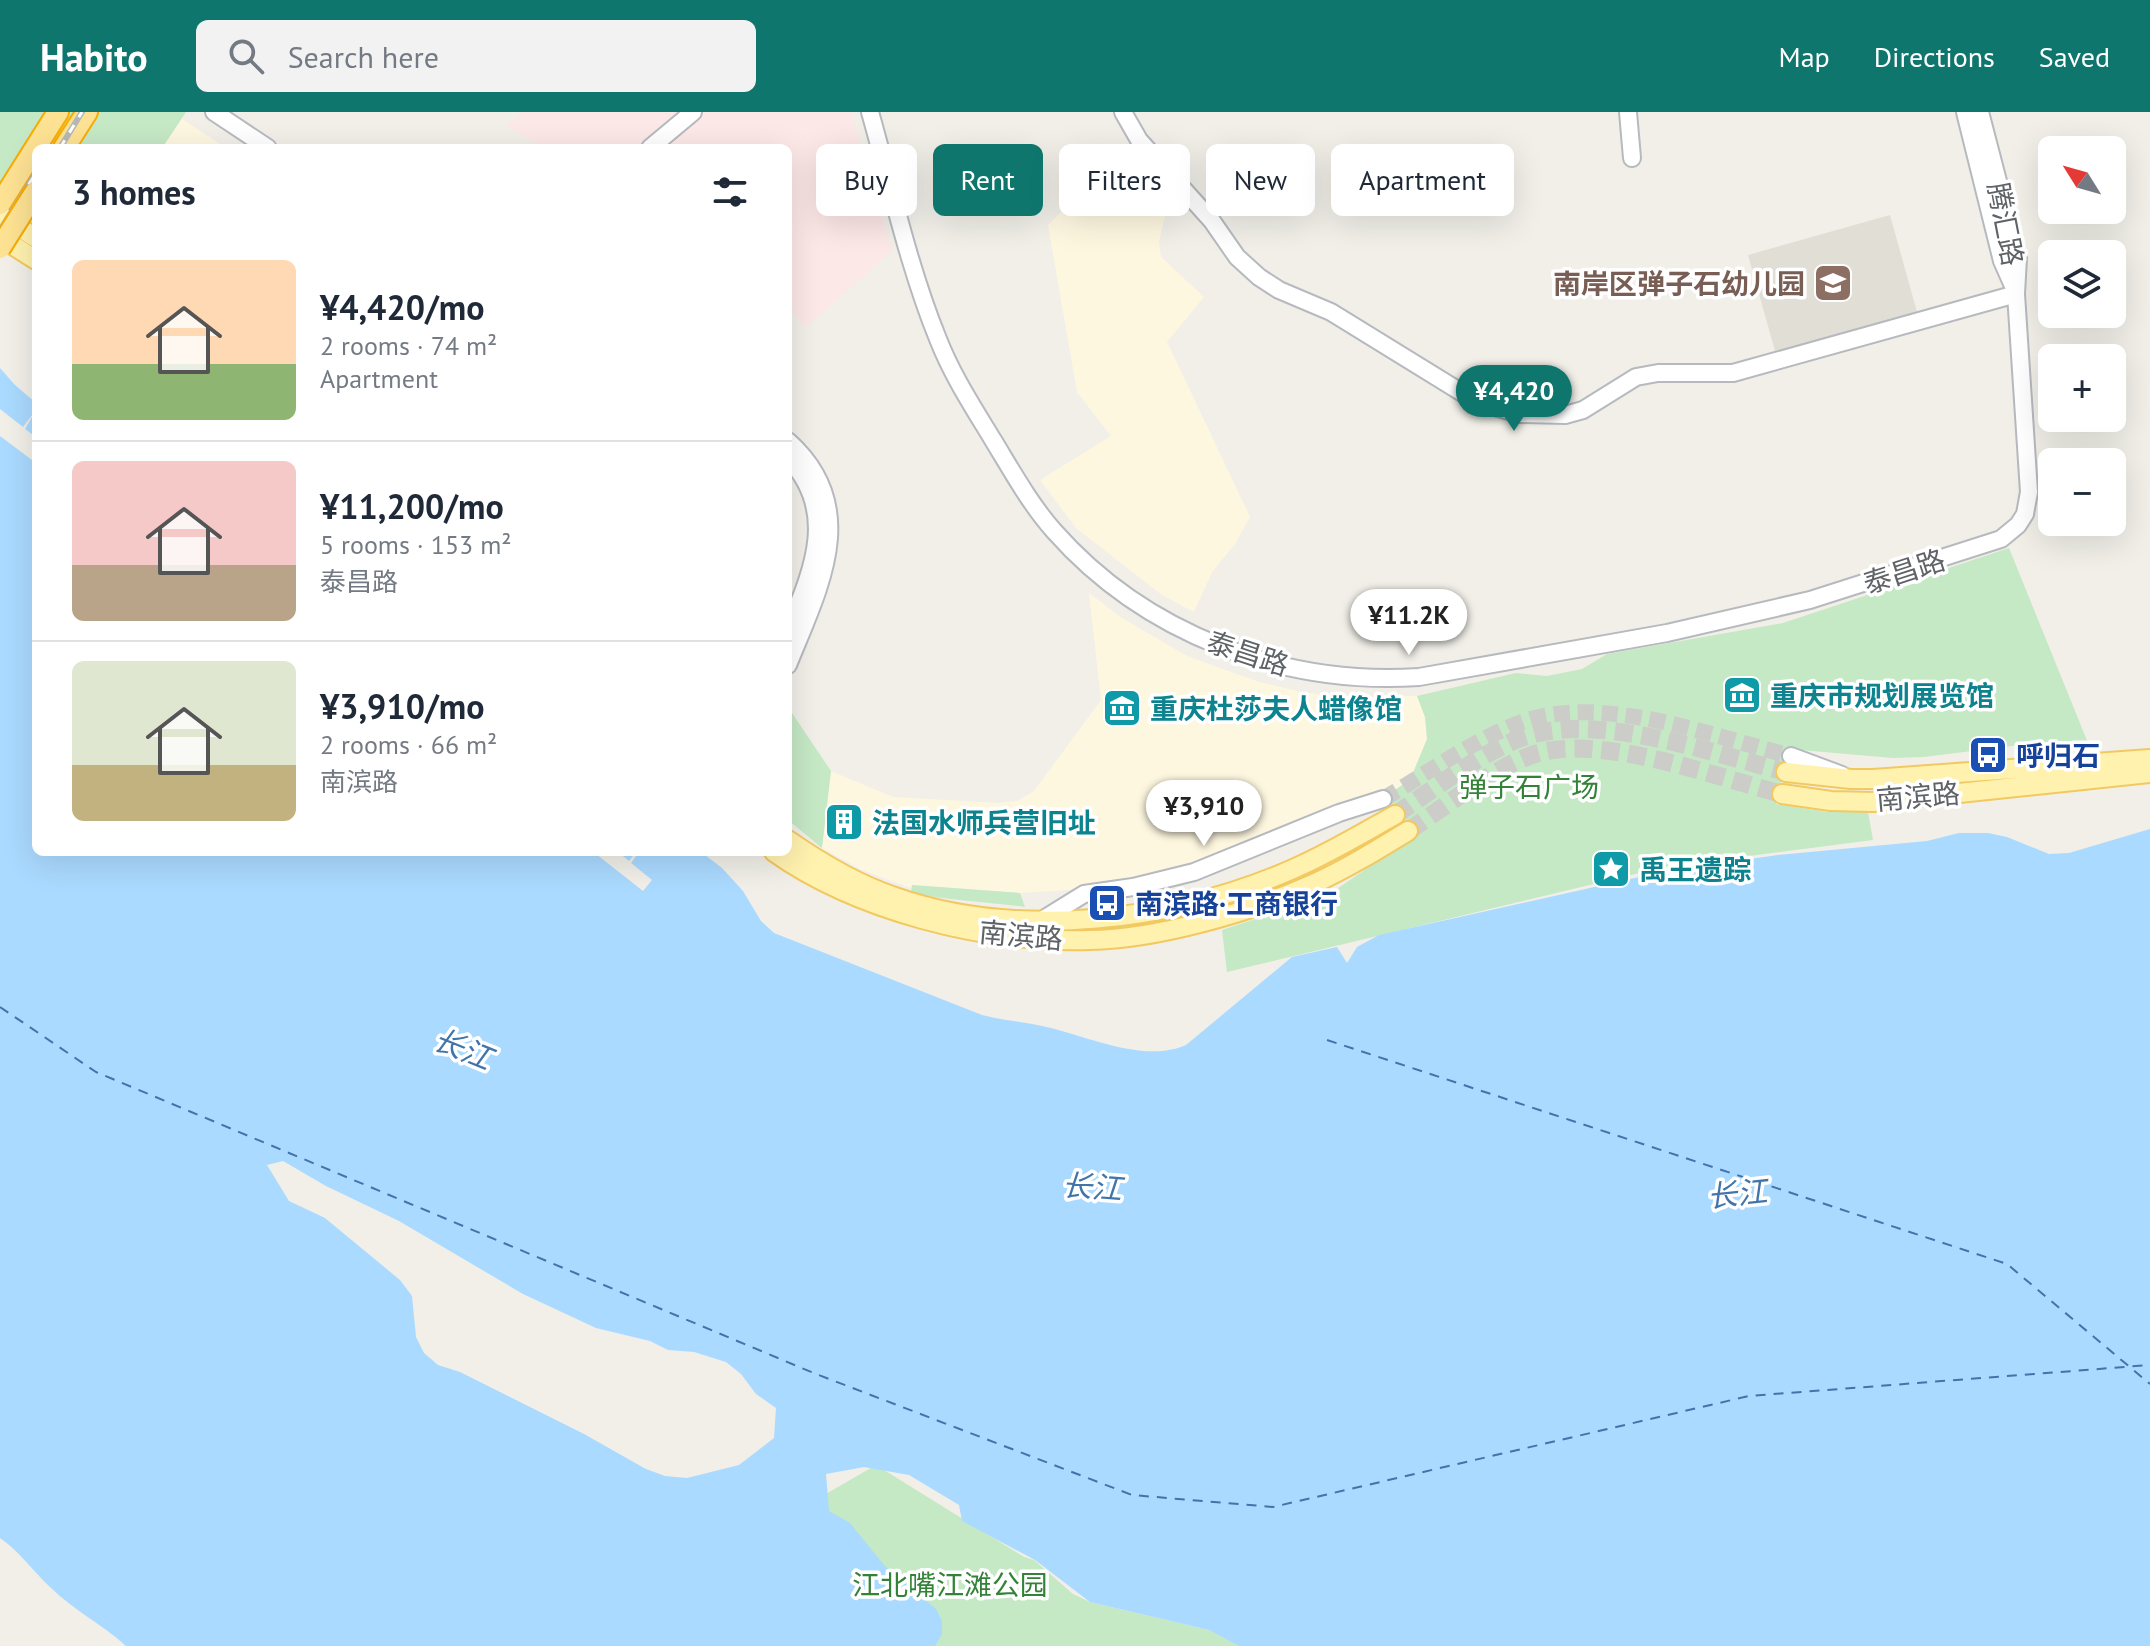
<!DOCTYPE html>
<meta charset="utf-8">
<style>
:root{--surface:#fff;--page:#f2f2f3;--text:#1f2937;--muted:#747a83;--line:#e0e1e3;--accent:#0f766e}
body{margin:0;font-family:"PT Sans","Noto Sans SC",sans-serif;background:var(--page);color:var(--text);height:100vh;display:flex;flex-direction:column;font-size:30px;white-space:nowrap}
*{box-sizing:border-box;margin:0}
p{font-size:26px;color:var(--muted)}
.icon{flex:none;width:44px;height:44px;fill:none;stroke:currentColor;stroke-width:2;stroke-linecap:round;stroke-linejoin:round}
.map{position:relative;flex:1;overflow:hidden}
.side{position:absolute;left:32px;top:32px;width:760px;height:712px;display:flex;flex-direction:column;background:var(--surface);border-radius:12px;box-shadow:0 8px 32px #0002}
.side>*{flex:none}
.guide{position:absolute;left:816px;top:32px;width:760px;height:72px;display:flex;gap:16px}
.needle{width:52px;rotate:307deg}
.tools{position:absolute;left:2038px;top:24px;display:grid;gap:16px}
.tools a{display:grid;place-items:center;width:88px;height:88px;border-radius:12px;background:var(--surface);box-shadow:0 8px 32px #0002;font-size:40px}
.price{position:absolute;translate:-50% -68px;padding:0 18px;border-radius:28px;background:#fff;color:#222;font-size:26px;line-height:52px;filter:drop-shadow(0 2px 4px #0008)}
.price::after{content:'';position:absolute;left:50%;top:48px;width:24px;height:18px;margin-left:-12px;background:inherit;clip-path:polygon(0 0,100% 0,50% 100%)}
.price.selected{background:var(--accent);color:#fff}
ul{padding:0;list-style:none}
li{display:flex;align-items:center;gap:24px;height:200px;padding:0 40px}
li+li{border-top:2px solid var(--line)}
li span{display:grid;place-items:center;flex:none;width:224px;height:160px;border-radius:12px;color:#555}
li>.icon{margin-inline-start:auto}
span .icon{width:96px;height:96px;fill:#fffc;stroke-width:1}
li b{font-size:34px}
h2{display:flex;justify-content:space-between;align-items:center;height:96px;padding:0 40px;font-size:34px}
.pill{padding:0 28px;border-radius:12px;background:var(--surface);box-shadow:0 8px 32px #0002;font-size:28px;line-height:72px}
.pill.selected{background:var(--accent);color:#fff}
header{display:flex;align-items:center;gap:48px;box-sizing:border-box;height:112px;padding:0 40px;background:var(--accent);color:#fff}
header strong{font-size:38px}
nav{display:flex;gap:44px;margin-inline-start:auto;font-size:28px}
.search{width:560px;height:72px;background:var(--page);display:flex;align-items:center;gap:20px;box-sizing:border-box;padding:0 28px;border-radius:12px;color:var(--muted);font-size:30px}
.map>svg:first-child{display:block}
.commercial{fill:#fef7e0}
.education{fill:#e1ded6}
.medical{fill:#fce8e6}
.green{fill:#c5e8c5}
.water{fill:#aadaff;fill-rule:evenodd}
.pier{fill:#f1efe8}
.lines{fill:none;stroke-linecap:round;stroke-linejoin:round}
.ferry{stroke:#4174aa;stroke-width:2;stroke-dasharray:10 8;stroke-linecap:butt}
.secondary-tunnel{stroke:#ccccc8;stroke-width:16;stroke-dasharray:16 8;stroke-linecap:butt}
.primary-tunnel{stroke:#ccccc8;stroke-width:18;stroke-dasharray:18 9;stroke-linecap:butt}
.secondary-casing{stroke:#b6babf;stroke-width:20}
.primary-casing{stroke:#f2c960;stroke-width:22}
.highway-casing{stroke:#f9ab00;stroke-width:24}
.secondary{stroke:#fff;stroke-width:16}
.primary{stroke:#fff2af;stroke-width:18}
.highway{stroke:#fde293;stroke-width:20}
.rail-casing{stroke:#b6b7b8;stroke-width:6}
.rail{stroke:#fff;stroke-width:3;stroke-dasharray:9;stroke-linecap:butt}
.highway-bridge-casing{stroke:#f9ab00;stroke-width:24;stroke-linecap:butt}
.highway-bridge{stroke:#fde293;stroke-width:20}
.labels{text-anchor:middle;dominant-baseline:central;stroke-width:7;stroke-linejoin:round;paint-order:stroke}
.street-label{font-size:28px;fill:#5f6368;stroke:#fff}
.education-label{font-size:28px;font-weight:bold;fill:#785e54;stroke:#fff;text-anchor:end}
.culture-label{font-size:28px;font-weight:bold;fill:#0d838f;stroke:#fff;text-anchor:start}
.transit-label{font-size:28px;font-weight:bold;fill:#164399;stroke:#fff;text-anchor:start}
.park-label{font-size:28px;fill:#348238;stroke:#fff}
.water-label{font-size:30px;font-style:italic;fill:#4174aa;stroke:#fff}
</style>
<header>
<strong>Habito</strong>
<div class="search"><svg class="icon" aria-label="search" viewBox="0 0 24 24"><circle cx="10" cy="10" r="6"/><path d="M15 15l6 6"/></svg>Search here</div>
<nav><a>Map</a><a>Directions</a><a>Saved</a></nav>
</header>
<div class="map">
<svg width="2150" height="1534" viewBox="0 0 2150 1534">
<rect width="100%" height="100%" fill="#f1efe8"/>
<path class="commercial" d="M182,7L226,36H162Z
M1111,51L1167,96L1159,130L1161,145L1204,185L1167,230L1250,405L1235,432L1212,460L1194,500L1162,483L1076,416L1040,368L1111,324L1077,280L1048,113Z
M1089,481L1122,506L1187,544L1259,570L1302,580L1341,585L1417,584L1425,605L1427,627L1410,668L1384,685L1208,748L1128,771L1083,777L1020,781L912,773L911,776L862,758L822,736L831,659L893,685L998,691L1017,689L1034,679L1101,588Z"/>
<path class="education" d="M1890,103L1917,200L1775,239L1748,143Z"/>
<path class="medical" d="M522,0H851L892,139L806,215L788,196V36H542L507,14Z"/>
<path class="green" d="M0,0H186L162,36H36V105L0,82Z
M2009,436L2090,636L2043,630L1924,645L1893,646L1789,637L1776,692L1827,700H1868L1873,728L1664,755L1227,860L1222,818L1286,797L1315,792L1414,724L1384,685L1410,668L1427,627L1425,605L1417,584L1516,561L1547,564L1582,557L1607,542L1783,511Z
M788,595L831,659L822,736L788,708Z
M912,773L1020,781L1025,795C987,790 949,788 911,781Z
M876,1353L1024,1445L1034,1448L1073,1482L1090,1490L1209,1518L1240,1534H899L812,1390Z"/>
<path class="water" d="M0,256L15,273L36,291V740H701L722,756L743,779L761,809L774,821L982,903C1005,909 1028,910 1051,916C1091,926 1146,951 1186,933L1292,845L1337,835L1347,851L1357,835L1379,823L1666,759L1778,743L1927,729L1959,721H1988L2007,725L2049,742L2069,741L2150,717V1534H1239L1209,1518L1090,1490L1035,1448L962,1409L959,1393L909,1363L864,1355L826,1362L829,1399L850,1411L884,1453L936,1497L942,1509V1522L935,1534H126C102,1512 73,1498 50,1475C33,1459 20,1440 0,1426ZM283,1049L326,1074L399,1109L523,1182L596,1216L650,1229L668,1238L694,1240L726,1250L741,1262L756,1282L776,1296L774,1326L739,1353L687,1366L665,1364L646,1357L584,1322L460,1260L438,1253L424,1241L416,1225L412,1184L400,1168L325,1106L289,1089L267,1053Z"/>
<path class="pier" d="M0,297L23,315L36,298L25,317L36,325V351L0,324Z
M597,740H618L629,749L636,740H639L631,751L652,768L643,779L596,742Z"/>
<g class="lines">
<path class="ferry" d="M0,895L96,960L816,1262L1132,1383L1273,1395L1749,1284L2150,1253
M1327,928L2007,1152L2150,1272"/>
<path class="secondary-tunnel" d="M1383,687C1428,661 1473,628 1522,610C1602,581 1711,624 1791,644"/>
<path class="primary-tunnel" d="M1395,703C1431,679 1487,636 1527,624C1603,601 1710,641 1786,660
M1408,719C1445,695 1492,657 1532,643C1597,620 1716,665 1782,682"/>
<defs>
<path id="secondary" d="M214,0L268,36
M870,0C891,74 909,156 938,227C952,263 973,295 993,328C1012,359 1030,392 1054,419C1145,522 1283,574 1419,565L1667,521L1810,488L2001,427L2018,413L2025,402L2029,380L2016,182L2018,146L1980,0
M1123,0L1139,28L1212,109L1237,145L1259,165L1279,178L1331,200L1477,290L1520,302L1565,303L1583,298L1636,265L1658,261H1733L2016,182
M1628,0L1632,46
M1965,0L2002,149L2014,176
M650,36L693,0
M788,329C863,396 819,476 788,553
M788,346C839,400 812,459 788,518
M1791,644L1842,663
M1042,808L1084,782L1133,775L1194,760L1339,701L1383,687"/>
<path id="primary" d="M0,103L36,126
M0,125L36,148
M1786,660L1851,667H1873L2150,647
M1782,682L1831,689L1873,690L2150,661
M788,728C821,751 856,772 895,785C1018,828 1175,809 1293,757C1328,742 1361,722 1395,703
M774,740C819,772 868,792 922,807C976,822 1033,830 1090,828C1157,827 1251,800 1313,772C1346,757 1377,738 1408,719"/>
<path id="highway" d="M64,36L87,0
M0,92L58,0"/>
</defs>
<use href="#secondary" class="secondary-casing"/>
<use href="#primary" class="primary-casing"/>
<use href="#highway" class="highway-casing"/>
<use href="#secondary" class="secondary"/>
<use href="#primary" class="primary"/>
<use href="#highway" class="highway"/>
<defs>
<path id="rail" d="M60,36L82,0
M0,118L36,61"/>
</defs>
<use href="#rail" class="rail-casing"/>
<use href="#rail" class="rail"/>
<defs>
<path id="highway-bridge" d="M0,136L36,79"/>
</defs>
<use href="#highway-bridge" class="highway-bridge-casing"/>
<use href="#highway-bridge" class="highway-bridge"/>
</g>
<defs>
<symbol id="school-square" viewBox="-11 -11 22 22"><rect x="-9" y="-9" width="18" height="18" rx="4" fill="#8d6e63" stroke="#fff"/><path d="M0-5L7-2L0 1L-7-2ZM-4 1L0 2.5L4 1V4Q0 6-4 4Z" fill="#fff"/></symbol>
<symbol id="museum-square" viewBox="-11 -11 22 22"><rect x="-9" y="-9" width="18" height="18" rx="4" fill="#0f9aa8" stroke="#fff"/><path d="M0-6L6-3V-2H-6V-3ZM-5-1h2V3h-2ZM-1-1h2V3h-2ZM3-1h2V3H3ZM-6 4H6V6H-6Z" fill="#fff"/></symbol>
<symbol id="bus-square" viewBox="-11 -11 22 22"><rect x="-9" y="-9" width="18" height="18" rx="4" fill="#1a4fb4" stroke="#fff"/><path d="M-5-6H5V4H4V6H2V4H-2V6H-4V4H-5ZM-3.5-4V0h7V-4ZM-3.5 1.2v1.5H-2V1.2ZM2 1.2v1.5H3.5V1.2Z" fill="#fff"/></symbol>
<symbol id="building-square" viewBox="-11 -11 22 22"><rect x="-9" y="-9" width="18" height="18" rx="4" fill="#0f9aa8" stroke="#fff"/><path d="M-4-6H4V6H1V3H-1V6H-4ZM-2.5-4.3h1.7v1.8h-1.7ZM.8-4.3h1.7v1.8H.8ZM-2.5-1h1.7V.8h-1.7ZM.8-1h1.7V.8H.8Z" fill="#fff"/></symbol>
<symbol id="sight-square" viewBox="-11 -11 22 22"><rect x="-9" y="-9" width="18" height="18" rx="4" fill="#0f9aa8" stroke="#fff"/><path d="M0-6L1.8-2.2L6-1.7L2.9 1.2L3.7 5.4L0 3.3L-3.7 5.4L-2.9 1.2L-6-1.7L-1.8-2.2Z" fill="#fff"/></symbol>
</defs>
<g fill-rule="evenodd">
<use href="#school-square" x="1811" y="149" width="44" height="44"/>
<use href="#museum-square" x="1720" y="561" width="44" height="44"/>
<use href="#museum-square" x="1100" y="574" width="44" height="44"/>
<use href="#bus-square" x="1966" y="621" width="44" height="44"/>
<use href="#building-square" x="822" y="688" width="44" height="44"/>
<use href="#sight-square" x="1589" y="735" width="44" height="44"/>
<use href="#bus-square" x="1085" y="769" width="44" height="44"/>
</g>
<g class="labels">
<g class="street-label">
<text transform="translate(2006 112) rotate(79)">腾汇路</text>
<text transform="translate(1904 459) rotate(-18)">泰昌路</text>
<text transform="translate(1248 541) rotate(18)">泰昌路</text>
<text transform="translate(1918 684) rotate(-5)">南滨路</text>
<text transform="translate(1021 823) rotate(5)">南滨路</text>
</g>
<g class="education-label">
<text x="1805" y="171">南岸区弹子石幼儿园</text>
</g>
<g class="culture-label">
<text x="1770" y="583">重庆市规划展览馆</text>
<text x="1150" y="596">重庆杜莎夫人蜡像馆</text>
<text x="872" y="710">法国水师兵营旧址</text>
<text x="1639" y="757">禹王遗踪</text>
</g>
<g class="transit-label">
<text x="2016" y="643">呼归石</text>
<text x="1135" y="791">南滨路·工商银行</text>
</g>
<g class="park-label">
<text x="1529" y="674">弹子石广场</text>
<text x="950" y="1472">江北嘴江滩公园</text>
</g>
<g class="water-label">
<text transform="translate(463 936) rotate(22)">长江</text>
<text transform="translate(1092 1074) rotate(4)">长江</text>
<text transform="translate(1737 1081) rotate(-6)">长江</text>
</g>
</g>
</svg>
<div class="tools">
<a><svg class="needle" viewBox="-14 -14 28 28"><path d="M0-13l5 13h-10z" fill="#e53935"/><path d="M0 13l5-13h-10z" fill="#747a83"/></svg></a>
<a><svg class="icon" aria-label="layers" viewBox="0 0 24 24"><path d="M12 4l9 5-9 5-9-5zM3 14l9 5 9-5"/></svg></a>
<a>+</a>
<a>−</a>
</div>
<b class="price selected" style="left:1514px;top:321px">¥4,420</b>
<b class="price" style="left:1409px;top:545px">¥11.2K</b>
<b class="price" style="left:1204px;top:736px">¥3,910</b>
<div class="guide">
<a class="pill">Buy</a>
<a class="pill selected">Rent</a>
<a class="pill">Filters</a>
<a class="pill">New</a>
<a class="pill">Apartment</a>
</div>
<section class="side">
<h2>3 homes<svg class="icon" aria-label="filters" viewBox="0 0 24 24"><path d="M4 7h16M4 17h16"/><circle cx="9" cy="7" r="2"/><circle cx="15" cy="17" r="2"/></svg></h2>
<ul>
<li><span style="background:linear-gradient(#ffd9b3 65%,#8fb573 0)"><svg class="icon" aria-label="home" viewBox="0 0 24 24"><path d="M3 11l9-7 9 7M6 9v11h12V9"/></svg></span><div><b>¥4,420/mo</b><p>2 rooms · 74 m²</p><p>Apartment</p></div></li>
<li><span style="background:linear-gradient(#f6c9c9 65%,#b9a48a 0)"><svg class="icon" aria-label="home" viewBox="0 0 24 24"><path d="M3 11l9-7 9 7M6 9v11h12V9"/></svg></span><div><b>¥11,200/mo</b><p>5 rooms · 153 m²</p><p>泰昌路</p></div></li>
<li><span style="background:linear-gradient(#dfe7d0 65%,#c2b280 0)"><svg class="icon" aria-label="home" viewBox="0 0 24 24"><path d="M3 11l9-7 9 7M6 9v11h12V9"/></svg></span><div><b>¥3,910/mo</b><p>2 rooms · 66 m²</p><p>南滨路</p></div></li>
</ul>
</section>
</div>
